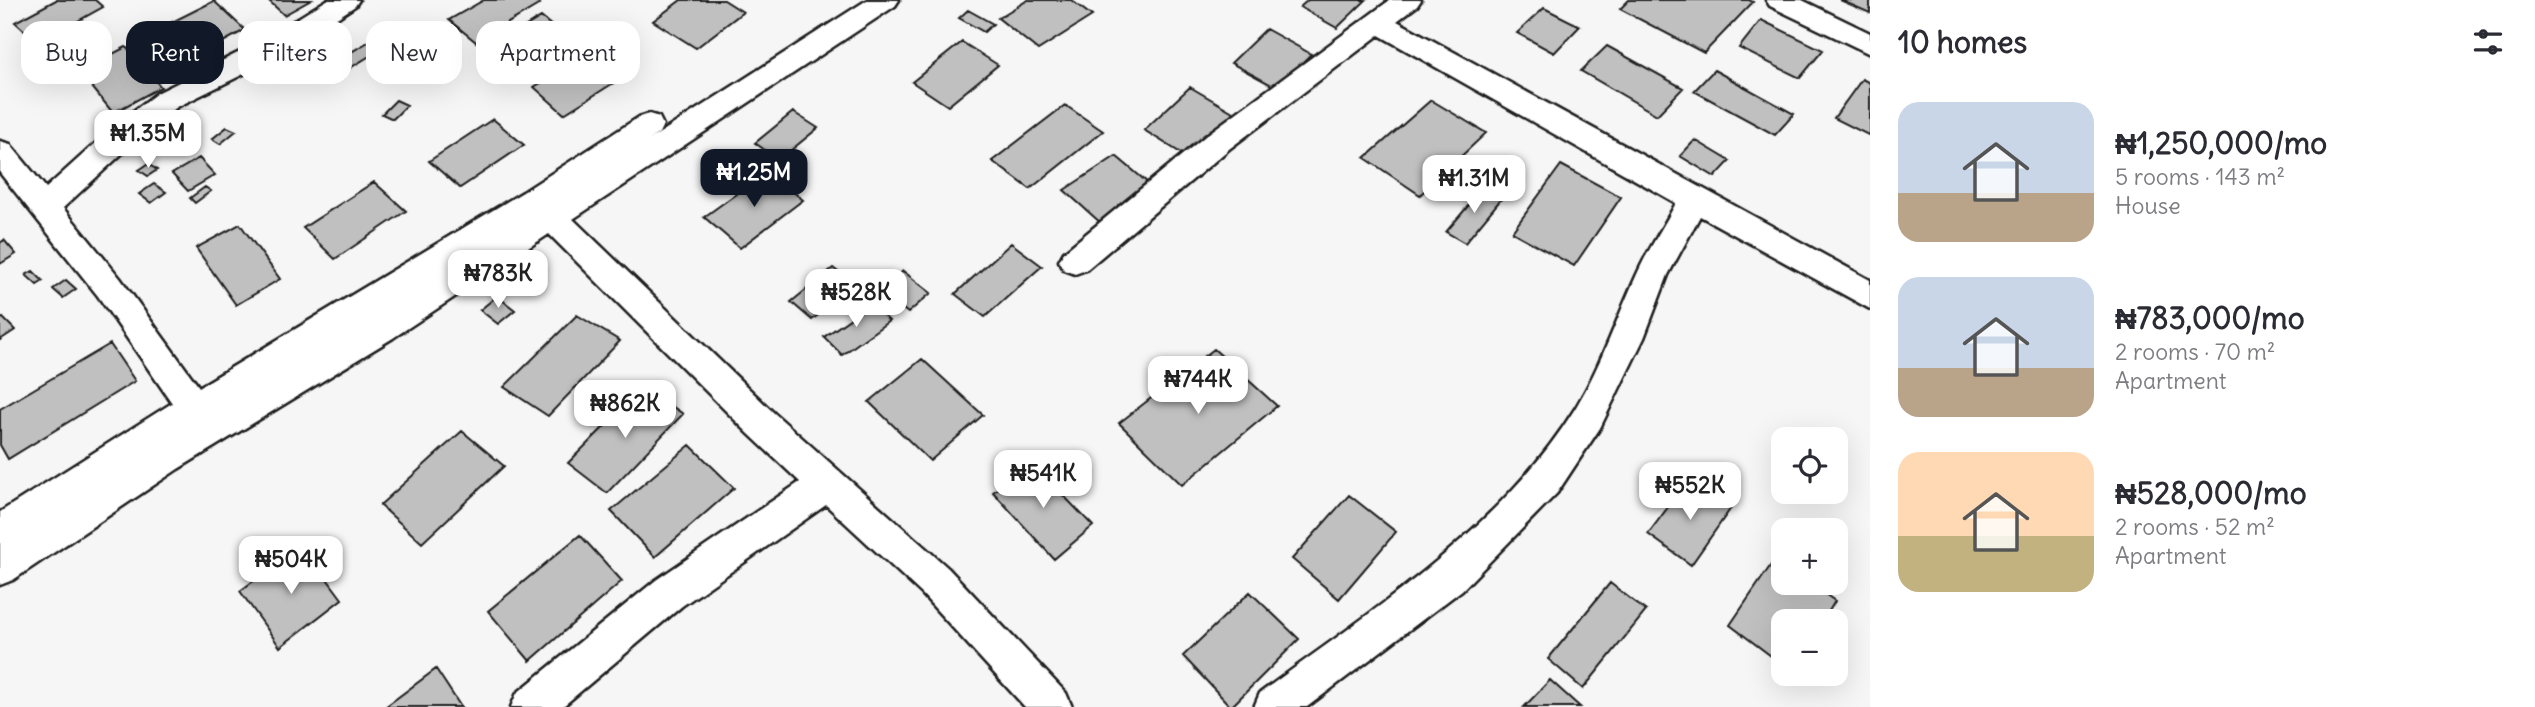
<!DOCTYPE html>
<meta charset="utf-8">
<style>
:root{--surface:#fff;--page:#f2f2f3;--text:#2b2b33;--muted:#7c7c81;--accent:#111827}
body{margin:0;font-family:Delius,sans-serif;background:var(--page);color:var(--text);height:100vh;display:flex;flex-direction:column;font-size:26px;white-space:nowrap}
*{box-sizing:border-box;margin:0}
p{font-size:23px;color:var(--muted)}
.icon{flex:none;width:38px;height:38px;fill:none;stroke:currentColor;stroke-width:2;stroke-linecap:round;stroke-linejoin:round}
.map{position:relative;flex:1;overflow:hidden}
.side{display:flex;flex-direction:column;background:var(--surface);width:665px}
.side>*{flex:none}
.hud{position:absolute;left:21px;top:21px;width:665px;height:63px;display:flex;gap:14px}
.tools{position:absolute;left:1771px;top:427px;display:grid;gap:14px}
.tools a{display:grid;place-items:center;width:77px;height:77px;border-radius:14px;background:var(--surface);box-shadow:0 7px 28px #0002;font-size:35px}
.price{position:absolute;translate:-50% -60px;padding:0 16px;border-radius:14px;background:#fff;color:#222;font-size:23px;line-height:46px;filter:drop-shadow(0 2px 4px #0008)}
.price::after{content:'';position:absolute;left:50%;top:42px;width:21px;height:16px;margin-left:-10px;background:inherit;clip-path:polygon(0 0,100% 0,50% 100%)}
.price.on{background:var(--accent);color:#fff}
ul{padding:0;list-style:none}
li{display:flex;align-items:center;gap:21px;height:175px;padding:0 28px}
li span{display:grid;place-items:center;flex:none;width:196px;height:140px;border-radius:21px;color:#555}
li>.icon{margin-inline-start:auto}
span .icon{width:84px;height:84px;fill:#fffc;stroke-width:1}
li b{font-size:30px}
h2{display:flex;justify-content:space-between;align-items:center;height:84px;padding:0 28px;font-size:30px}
.pill{padding:0 24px;border-radius:21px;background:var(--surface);box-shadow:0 7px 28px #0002;font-size:24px;line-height:63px}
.pill.on{background:var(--accent);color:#fff}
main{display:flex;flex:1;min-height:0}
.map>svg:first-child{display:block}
.building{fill:#c0c0c0;stroke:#1c1c1c;stroke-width:2}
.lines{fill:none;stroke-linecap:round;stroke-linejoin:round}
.minor-casing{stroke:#1c1c1c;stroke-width:5}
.minor{fill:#fff;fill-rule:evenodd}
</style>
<main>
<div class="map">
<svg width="1870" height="707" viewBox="0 0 1870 707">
<rect width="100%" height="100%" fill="#f6f6f6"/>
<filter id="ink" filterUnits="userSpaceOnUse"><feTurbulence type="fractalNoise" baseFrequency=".0143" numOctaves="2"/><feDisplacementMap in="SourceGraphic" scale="14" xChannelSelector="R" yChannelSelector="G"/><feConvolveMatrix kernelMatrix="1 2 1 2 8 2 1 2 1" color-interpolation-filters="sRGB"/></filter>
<g filter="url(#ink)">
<path class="building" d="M56,0H95L103,7L38,43L15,22Z
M268,0H311L284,15Z
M484,0H535L540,4L476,42L449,20Z
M681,0H724L743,12L696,48L653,21Z
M1028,0H1071L1092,16L1038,50L998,18Z
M1308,0H1366L1337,28L1300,7Z
M1629,0H1749L1753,2L1704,53L1620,9Z
M1840,0H1870V13Z
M214,1L245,30L201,54L170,23Z
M1544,8L1580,26L1554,53L1517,33Z
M968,10L993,24L984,32L959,18Z
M541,17L558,31L505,64L488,49Z
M1761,20L1823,50L1800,78L1739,48Z
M397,25L407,33L337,76L326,67Z
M1266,29L1311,54L1277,88L1231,63Z
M962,42L998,65L948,106L912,82Z
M1607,46L1683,88L1657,115L1581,71Z
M126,47L161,87L113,113L79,71Z
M598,49L628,74L564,114L534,87Z
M298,60L304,63L288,75L282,71Z
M309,65L319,71L309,79L298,73Z
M1714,70L1794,114L1775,135L1694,91Z
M1862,79L1870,83V136L1834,118Z
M1190,87L1238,115L1192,160L1144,130Z
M396,100L407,105L393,119L382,114Z
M1431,100L1486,133L1420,195L1365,158Z
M1065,105L1103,131L1030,189L992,161Z
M793,112L818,128L779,160L755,143Z
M493,119L524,145L460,188L429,161Z
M227,127L236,131L220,144L212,139Z
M1695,140L1730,161L1715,177L1680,156Z
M1116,156L1154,188L1102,224L1064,190Z
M199,158L215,175L188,191L172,174Z
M148,164L157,170L148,176L139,170Z
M1561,165L1621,197L1574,266L1512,232Z
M768,171L803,200L740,248L704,217Z
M374,182L406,211L335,259L303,228Z
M154,184L166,192L151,203L139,194Z
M205,187L211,191L195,203L190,198Z
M1484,187L1502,198L1465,243L1446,232Z
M240,224L280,279L236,305L196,248Z
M4,240L16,254L0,264V243Z
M1011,243L1042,266L985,317L955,294Z
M833,268L855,285L812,320L791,302Z
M33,271L43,281L37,285L26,275Z
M903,271L931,293L908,313L880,291Z
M66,280L76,289L63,298L53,289Z
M497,296L515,310L498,324L480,310Z
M871,304L889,321L842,355L824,337Z
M577,315L620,341L548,416L504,387Z
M3,318L15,330L0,340V319Z
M110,344L135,381L8,459L0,445V409Z
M1214,349L1277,406L1182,485L1119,423Z
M922,359L983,415L930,461L869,402Z
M644,387L683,414L607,493L568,463Z
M462,431L504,466L422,543L380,505Z
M690,445L734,488L655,557L611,511Z
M1031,462L1093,526L1054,559L993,492Z
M1689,479L1731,508L1691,565L1648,534Z
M1349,495L1396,532L1339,599L1292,559Z
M580,535L622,581L530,661L488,611Z
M302,545L342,599L280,647L240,591Z
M1775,559L1783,564V583H1809L1835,601L1823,621H1783V665L1730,625Z
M1610,583L1646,611L1583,689L1548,659Z
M1250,592L1299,639L1231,707L1183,656Z
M436,669L461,707H385Z
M1550,680L1580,707H1524Z"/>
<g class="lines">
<defs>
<path id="minor" d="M327,0H359L355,6L278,57L177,107L139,138L63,208L120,278L199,387L523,192L639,117L649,114L659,117L663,125L659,133L649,140L867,0H899L895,6L573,219L773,412L948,568L1066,693L1072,707H1025L922,594L826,505L682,606L562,707H511L517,693L656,580L800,482L749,434L549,234L393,338L178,469L13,580L0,585V512L172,403L98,296L0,173V141L10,144L46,188L119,122L157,93L258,43Z
M1390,0H1421L1417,6L1397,21L1870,280V309L1700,216L1668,275L1644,338L1600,428L1557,493L1462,590L1307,707H1254L1260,693C1374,609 1500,530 1576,407C1602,364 1617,317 1638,272C1649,248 1664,226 1676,203L1379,35L1229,149L1086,270L1075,274L1064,270L1059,261L1064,252L1209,133Z
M1766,0H1802L1870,33V54L1770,6Z"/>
</defs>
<use href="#minor" class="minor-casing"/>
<use href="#minor" class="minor"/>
</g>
</g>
</svg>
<div class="tools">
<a><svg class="icon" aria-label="locate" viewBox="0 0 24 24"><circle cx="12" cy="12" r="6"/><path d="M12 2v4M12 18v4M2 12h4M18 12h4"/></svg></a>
<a>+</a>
<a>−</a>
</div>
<b class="price" style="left:148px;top:170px">₦1.35M</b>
<b class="price on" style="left:754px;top:209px">₦1.25M</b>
<b class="price" style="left:1474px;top:215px">₦1.31M</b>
<b class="price" style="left:498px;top:310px">₦783K</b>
<b class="price" style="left:856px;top:329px">₦528K</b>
<b class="price" style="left:1198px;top:416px">₦744K</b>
<b class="price" style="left:625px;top:440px">₦862K</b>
<b class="price" style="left:1043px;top:510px">₦541K</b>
<b class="price" style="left:1690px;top:522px">₦552K</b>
<b class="price" style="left:291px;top:596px">₦504K</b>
<div class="hud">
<a class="pill">Buy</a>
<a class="pill on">Rent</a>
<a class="pill">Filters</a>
<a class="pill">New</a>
<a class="pill">Apartment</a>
</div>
</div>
<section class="side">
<h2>10 homes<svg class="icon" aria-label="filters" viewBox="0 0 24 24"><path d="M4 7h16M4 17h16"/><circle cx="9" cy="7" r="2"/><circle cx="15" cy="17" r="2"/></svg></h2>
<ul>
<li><span style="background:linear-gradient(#c9d6e8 65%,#b9a48a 0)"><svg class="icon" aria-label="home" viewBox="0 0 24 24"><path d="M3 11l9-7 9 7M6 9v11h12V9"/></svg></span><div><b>₦1,250,000/mo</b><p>5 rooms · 143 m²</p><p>House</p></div></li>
<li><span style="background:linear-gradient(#c9d6e8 65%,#b9a48a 0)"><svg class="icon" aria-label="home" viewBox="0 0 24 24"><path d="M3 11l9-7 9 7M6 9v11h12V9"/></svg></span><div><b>₦783,000/mo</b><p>2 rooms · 70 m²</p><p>Apartment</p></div></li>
<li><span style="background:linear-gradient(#ffd9b3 60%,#c2b280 0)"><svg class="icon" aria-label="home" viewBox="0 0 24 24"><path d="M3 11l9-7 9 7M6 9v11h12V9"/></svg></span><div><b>₦528,000/mo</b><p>2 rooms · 52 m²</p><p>Apartment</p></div></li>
</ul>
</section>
</main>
